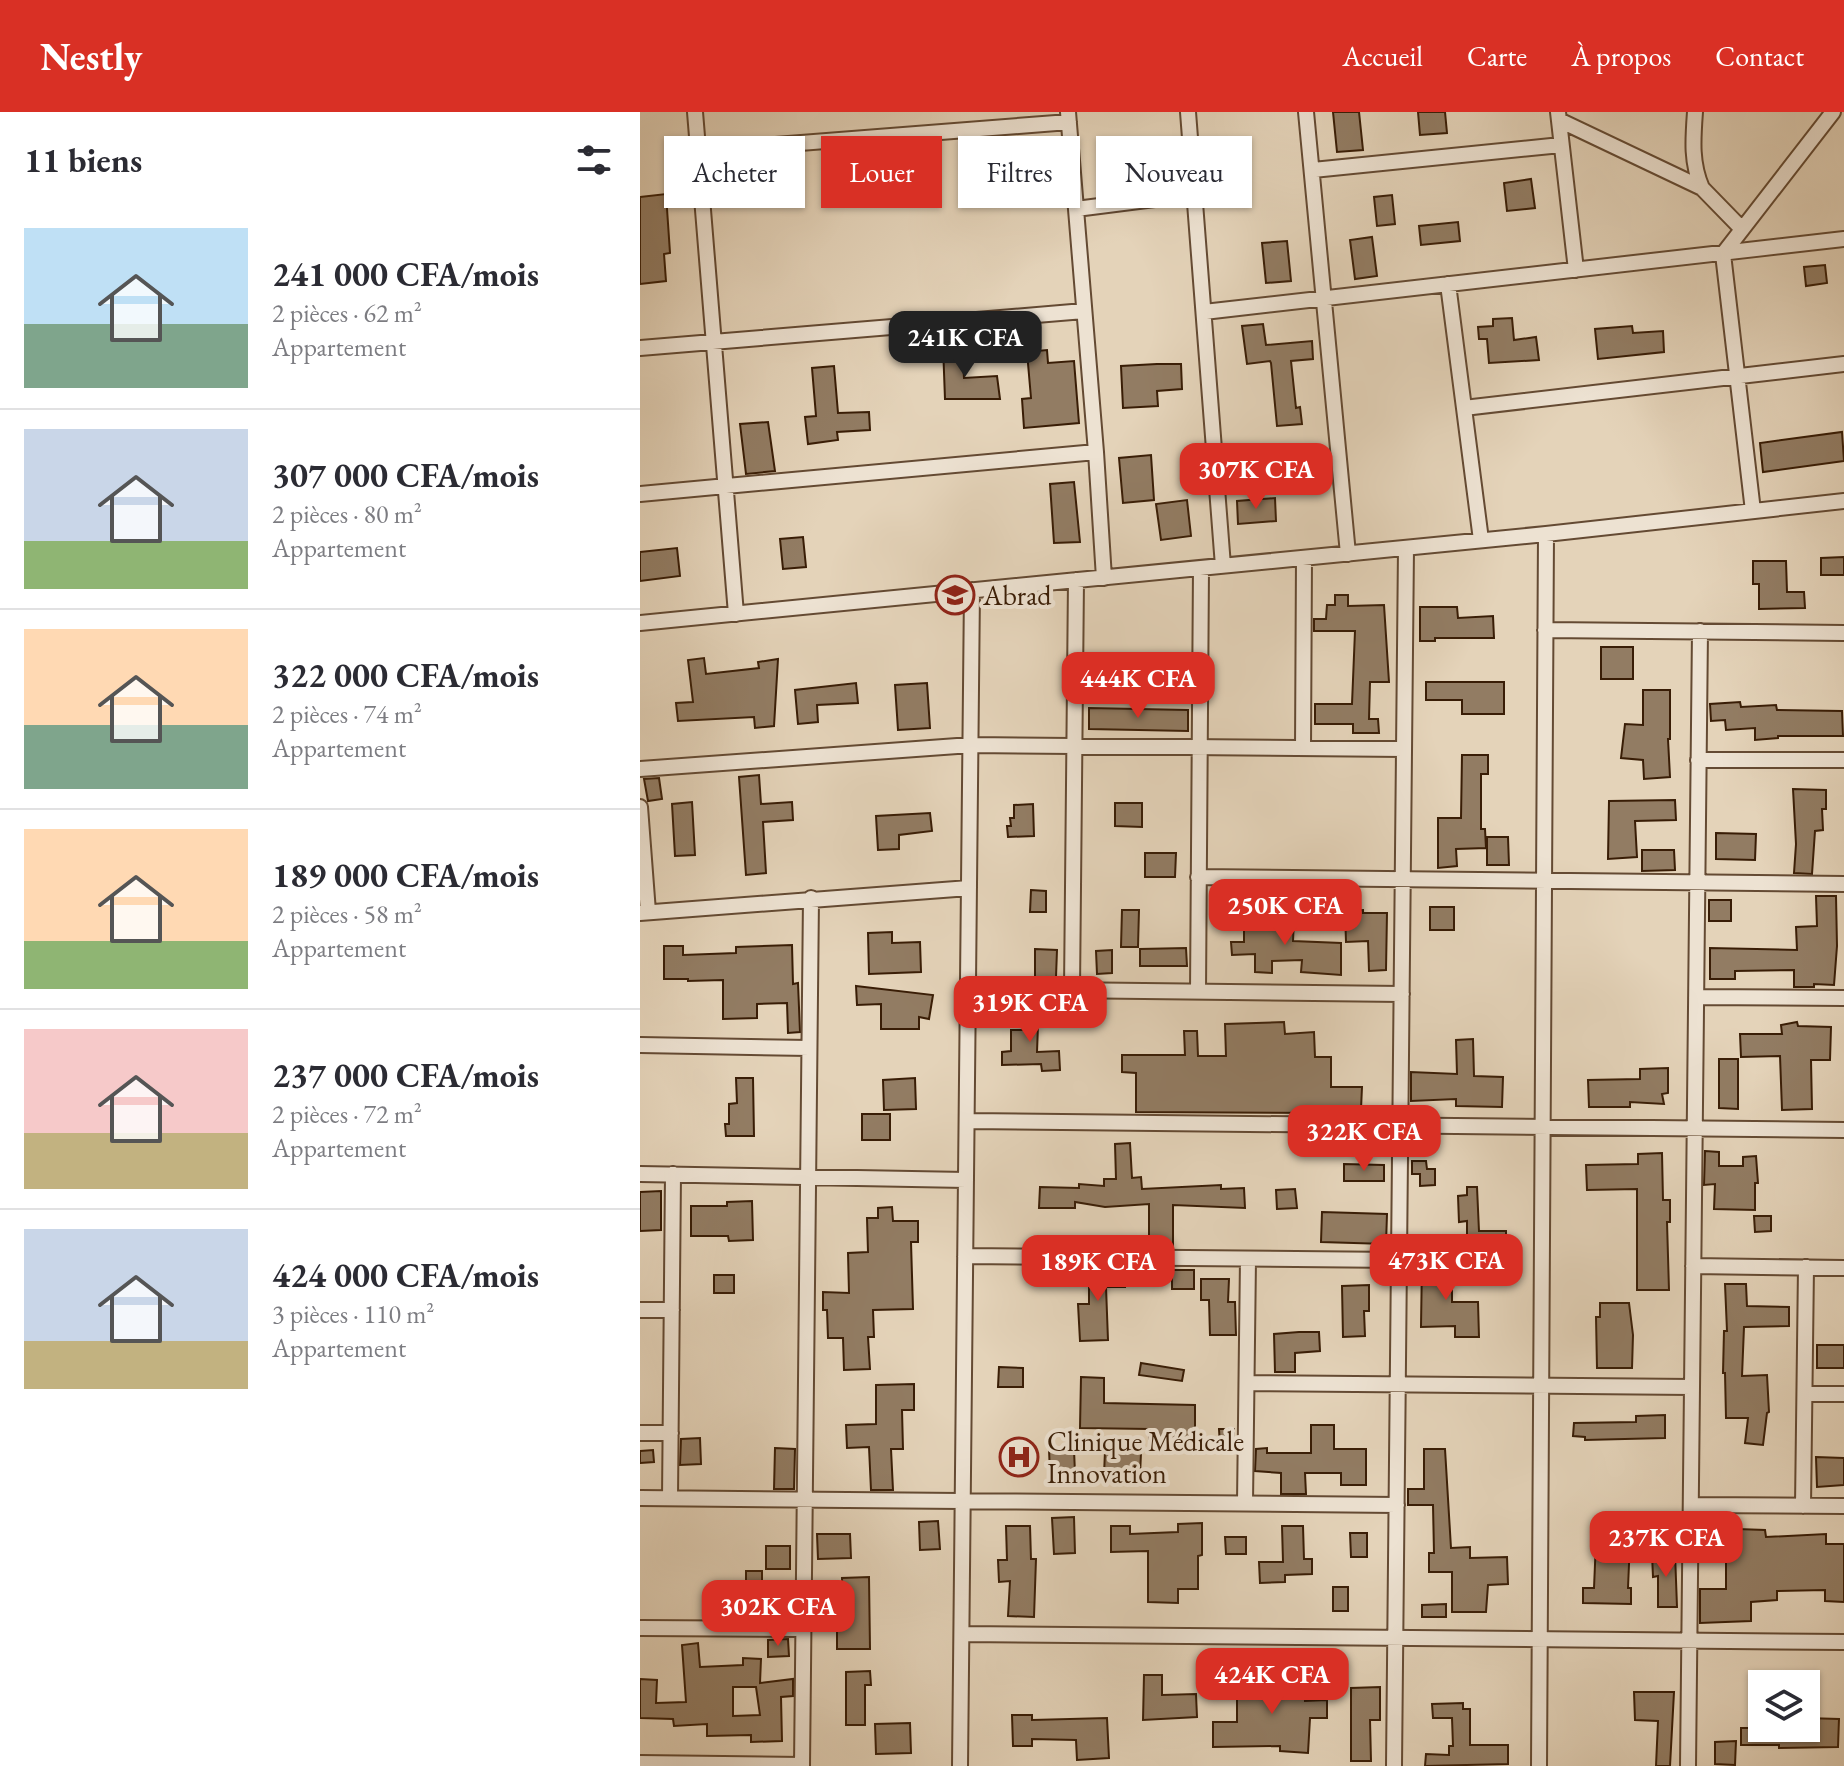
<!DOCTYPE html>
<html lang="fr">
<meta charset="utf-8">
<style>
:root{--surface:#fff;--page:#f7f7f7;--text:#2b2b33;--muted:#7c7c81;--line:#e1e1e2;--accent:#d93025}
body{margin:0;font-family:"EB Garamond",serif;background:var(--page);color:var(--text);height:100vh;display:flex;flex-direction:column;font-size:30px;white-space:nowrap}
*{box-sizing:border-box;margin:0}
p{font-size:26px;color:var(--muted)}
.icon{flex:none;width:44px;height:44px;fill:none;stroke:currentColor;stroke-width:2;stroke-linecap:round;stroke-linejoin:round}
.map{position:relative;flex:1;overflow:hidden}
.drawer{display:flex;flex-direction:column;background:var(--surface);width:640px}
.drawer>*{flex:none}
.guide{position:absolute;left:24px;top:24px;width:760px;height:72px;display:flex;gap:16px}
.fabs{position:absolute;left:1108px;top:1558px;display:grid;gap:16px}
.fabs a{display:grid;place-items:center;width:72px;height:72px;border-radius:0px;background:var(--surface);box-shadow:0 2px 6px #0004;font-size:40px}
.price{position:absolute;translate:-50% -68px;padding:0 18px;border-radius:16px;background:var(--accent);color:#fff;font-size:26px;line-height:52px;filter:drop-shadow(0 2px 4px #0008)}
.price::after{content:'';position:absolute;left:50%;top:48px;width:24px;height:18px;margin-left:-12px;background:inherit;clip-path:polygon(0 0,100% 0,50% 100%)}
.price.active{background:#222;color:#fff}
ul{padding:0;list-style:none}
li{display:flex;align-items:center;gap:24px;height:200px;padding:0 24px}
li+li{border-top:2px solid var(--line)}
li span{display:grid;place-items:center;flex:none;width:224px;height:160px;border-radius:0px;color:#555}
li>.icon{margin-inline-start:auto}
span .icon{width:96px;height:96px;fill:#fffc;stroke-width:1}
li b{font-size:34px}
h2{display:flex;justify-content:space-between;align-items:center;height:96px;padding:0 24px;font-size:34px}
.tag{padding:0 28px;border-radius:0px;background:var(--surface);box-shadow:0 2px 6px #0004;font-size:28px;line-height:72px}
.tag.active{background:var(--accent);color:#fff}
header{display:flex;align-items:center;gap:48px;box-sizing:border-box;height:112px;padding:0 40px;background:var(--accent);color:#fff}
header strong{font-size:38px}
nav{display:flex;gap:44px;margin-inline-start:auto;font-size:28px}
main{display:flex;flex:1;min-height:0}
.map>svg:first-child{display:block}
.building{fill:#927c63;stroke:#391d06;stroke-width:2;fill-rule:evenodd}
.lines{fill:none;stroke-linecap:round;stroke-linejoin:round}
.street-casing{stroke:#644a33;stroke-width:18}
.street{stroke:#ede2d2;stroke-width:14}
.labels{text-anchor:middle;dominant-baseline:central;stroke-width:8;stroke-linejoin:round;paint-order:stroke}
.poi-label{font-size:28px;fill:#391d06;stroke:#ede2d2;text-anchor:start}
</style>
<header>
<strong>Nestly</strong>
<nav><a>Accueil</a><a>Carte</a><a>À propos</a><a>Contact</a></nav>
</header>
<main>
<section class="drawer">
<h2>11 biens<svg class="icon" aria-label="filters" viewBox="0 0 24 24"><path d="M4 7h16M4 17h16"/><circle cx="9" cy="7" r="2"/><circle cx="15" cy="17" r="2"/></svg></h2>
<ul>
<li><span style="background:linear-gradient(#bfe0f5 60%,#7fa58c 0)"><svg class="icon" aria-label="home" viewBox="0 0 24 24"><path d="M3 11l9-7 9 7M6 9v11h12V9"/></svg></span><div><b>241 000 CFA/mois</b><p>2 pièces · 62 m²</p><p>Appartement</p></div></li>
<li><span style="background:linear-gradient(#c9d6e8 70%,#8fb573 0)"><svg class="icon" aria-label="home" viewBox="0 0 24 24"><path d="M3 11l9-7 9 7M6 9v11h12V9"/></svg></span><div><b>307 000 CFA/mois</b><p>2 pièces · 80 m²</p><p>Appartement</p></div></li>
<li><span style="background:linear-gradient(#ffd9b3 60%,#7fa58c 0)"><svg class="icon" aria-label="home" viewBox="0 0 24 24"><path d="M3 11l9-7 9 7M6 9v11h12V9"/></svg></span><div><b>322 000 CFA/mois</b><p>2 pièces · 74 m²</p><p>Appartement</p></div></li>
<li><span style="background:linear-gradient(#ffd9b3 70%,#8fb573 0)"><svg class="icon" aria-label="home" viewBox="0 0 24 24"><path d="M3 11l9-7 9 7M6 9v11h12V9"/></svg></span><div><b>189 000 CFA/mois</b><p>2 pièces · 58 m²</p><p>Appartement</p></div></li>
<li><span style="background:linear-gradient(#f6c9c9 65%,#c2b280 0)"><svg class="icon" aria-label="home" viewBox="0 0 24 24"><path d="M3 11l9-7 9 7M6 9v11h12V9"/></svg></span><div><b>237 000 CFA/mois</b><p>2 pièces · 72 m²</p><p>Appartement</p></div></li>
<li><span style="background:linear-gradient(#c9d6e8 70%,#c2b280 0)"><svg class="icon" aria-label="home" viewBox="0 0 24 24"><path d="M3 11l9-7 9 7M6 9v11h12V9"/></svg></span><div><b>424 000 CFA/mois</b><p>3 pièces · 110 m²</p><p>Appartement</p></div></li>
</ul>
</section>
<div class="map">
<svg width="1204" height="1654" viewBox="0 0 1204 1654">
<rect width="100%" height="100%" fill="#e4d3b9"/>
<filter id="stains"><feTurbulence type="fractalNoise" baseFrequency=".0025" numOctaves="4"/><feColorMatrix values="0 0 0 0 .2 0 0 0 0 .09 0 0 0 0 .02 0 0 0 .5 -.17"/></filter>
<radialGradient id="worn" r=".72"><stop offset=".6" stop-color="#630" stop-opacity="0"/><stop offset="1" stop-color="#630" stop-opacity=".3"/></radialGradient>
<path class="building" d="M693,0H719L723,38L697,40Z
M778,0H805L807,21L780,23Z
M891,67L895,96L867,99L864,71Z
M26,82L30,141L24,142L26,169L0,172V85Z
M752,83L755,112L737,114L734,85Z
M818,110L820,129L781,133L779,114Z
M732,125L737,164L715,167L710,128Z
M647,129L651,169L626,171L622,131Z
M1185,153L1187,171L1166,174L1164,155Z
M872,206L874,228L896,225L899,248L849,251L847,227H839L838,215L853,214V207Z
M623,212L626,233L672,229L673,247L651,249L656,296L660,295L662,312L637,314L631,251L630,249L607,252L602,214Z
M992,214L993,221L1023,219L1024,240L958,247L955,217Z
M322,232L324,266L357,264L360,287H305L303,233Z
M407,238L408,251L434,249L439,311L384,316L382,287L391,286L387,240Z
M517,252H541L542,277L517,279L518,294L483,296L481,254Z
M194,254L198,301L229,300L230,318L197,320L198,328L168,332L165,305L176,304L172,256Z
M128,310L135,359L106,362L100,312Z
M1202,320L1204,349L1123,360L1120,331Z
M673,336L675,363L643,365L642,338Z
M511,343L514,388L483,391L479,346Z
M434,370L440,430L414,431L410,372Z
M635,386L636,409L598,412L597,389Z
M547,388L551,424L521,428L516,392Z
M163,425L166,455L143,457L140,427Z
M37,436L40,464L0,469V440Z
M1204,445V463H1181V446Z
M1113,449H1146L1147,480H1164L1165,496L1119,497V472H1113Z
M695,483H708V494L744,493L749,570H730L729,607H738L739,621H713V612H675V592H712L715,519H674V507H686L687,493H695Z
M780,495H817L818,506L853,504L854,526H795V529H780Z
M961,535H993V567H961Z
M64,546L66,562L119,556L118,550L138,547L134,614L115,616L114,605L38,609L36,591L53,590L48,548Z
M786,570H864V602H822V588H786Z
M216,571L218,591L177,593L178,610L158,612L155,578Z
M287,571L290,616L258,618L255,573Z
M1003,578H1030V627H1028L1030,665L1004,667L1003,648L981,646L985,612L1003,613Z
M1100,590L1101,595L1136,593L1137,598L1202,599L1203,624H1138V626L1115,628V616L1086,618L1085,608L1071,609L1070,592Z
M449,596L548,598V619L449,617Z
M822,643H848V662H841V717H845L846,736L816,737L817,754L798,756V706H821Z
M119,663L121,692L152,690L153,708L123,710L126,761L106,763L99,665Z
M19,666L22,687L8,689L4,667Z
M1153,677L1186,678V697H1182L1183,718L1175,719L1172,762L1154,761L1156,732Z
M1035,688L1036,708L995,709L997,745L968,747L969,689Z
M52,690L55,743L35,744L32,692Z
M475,691H502V715L475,714Z
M393,692L394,724L368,725L367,714H371L370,706H374V693Z
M290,701L292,719L259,723V737L238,738L236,704Z
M1076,721L1116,722L1115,748L1076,747Z
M847,725H868L869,753H847Z
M1002,738H1034L1035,758L1002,759Z
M505,741H536L535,765H505Z
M391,778L406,779V800H390Z
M1176,784H1196L1197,834L1194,873L1174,872V875H1154V858L1095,859V867H1070V836L1157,838L1156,815L1177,814Z
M1069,788H1091V809H1069Z
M790,795H814V818H790Z
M482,798H499L498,835H481Z
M616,798H632V808H654L653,829L701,831V863L661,860L662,848L632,849V861L615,860V842L592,843L591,830H604V807H615Z
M723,798V801H747L746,858L729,859L728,829L706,830L705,799Z
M252,820V831L280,830L281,860L229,862L228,821Z
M152,833L153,872L158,871L160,920L148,921L147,891L117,892V906L83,907V868L48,869V867H24V834H43V843L96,841V835Z
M546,836L547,854H500V837Z
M395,837L417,838L416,865H395Z
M472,838V861L457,862L456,839Z
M216,874L293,883L289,907L279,905V917H241V892L217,893Z
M384,894H403V913H398L397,940L419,939L420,958L402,959L401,952L362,953V940L371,939V918H384Z
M644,910L645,922L674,920L675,945H691V975H722L721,997H694V1001L496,1000V961L482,960V943H545L544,919H557L558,944H586L585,912Z
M1157,910L1158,914L1191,915L1190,948H1171L1172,997L1142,998L1140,944L1101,945L1100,922H1142L1141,913Z
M833,927L834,964L863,965L862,995L816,994V987L771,989V960L817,962L816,928Z
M1079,947H1098V997L1079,996Z
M1028,956V981L1022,982L1024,992L990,990V995H949L948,968L1000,967V957Z
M96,966H113L114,1024H86L85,1012H89V992L97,991Z
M275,966L276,997L244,998L243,968Z
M222,1002H250V1028H222Z
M490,1031L492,1066L501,1065L502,1077L581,1073V1077L604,1076L605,1096L533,1093V1136H509V1092L465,1095L435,1090V1096H399L400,1075L439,1076V1072L464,1074V1067H476L475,1032Z
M1065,1039L1079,1040V1054H1103V1045L1116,1044L1118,1071H1115V1098L1074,1097L1075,1072L1064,1073Z
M1022,1041L1023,1088H1030V1110H1027L1029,1178H997V1077L947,1078L946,1053L998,1052V1042Z
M772,1049H786L787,1057H795V1073L780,1074V1062H772Z
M704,1052L744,1053V1069H704Z
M827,1075H837L839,1119H866V1132H848V1146H827V1109L819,1110L818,1084L827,1083Z
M655,1077L657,1096L637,1097L636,1078Z
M21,1079V1118L0,1119V1080Z
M112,1089L113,1128L89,1129L88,1124H51V1094H87V1090Z
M252,1095L253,1109H278V1130H271L273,1197L233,1198L234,1225H228L230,1257L204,1258L203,1226H188L187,1198H183V1180L209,1181L208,1141L228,1140L227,1106H238V1096Z
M682,1100L747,1102L746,1132L681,1130Z
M1114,1104H1131V1119L1115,1120Z
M782,1150H812V1190H838L839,1225H815V1214L781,1215Z
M449,1156H484L485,1175H466L468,1228L440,1229L438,1192H449Z
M532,1158H554V1177H532Z
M74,1163H94V1181H74Z
M561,1167H589L588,1190H595L596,1223H570L569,1188H561Z
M1085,1172H1106L1107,1194L1149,1195V1214L1104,1215L1102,1264L1127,1263L1129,1300L1127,1301L1123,1333L1105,1331L1108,1306H1086L1085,1261H1083L1084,1219H1087Z
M729,1173V1199H724L725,1224L703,1225L702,1174Z
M960,1191H989L993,1223L992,1256H957L956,1205H960Z
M659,1220H679L680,1239L655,1241V1260H635L634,1222Z
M1177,1233H1204V1256H1177Z
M501,1251L544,1258L542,1269L499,1263Z
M359,1255L383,1256V1275H358Z
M441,1265L464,1266V1291L555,1293V1332L509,1331V1317L440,1316Z
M274,1272V1298H262L263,1337H251L253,1378H231L229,1335L207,1336L206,1313L236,1312V1273Z
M1025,1303V1326L945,1328V1325L933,1324L934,1311L996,1310V1304Z
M671,1313H694V1337H726V1373H701V1361H665L666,1382H641V1361L615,1359L616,1337L627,1336V1341H671Z
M579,1317H594V1334H580Z
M60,1326L61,1352L40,1353L41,1327Z
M135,1336L155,1337L154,1377H134Z
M409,1337L434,1338L435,1361L410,1362Z
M784,1337H805L811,1436L830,1435V1446L867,1445L868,1472L848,1473L846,1500H812V1460H789V1441H794L793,1393H768V1377H784Z
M13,1338L14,1350L0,1351V1339Z
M465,1339L501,1341L500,1364L464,1363Z
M1176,1345L1204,1346V1373L1177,1375Z
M434,1405L435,1441L414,1442L412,1406Z
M957,1405H991L988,1476H991V1492L943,1491V1476H954Z
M298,1409L300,1437L280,1438L279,1410Z
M562,1411V1443L558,1444V1477H538V1491L508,1490V1439L471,1440V1414H490V1422L538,1420V1412Z
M366,1414H390L391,1447H396L394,1505L368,1504L370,1469L359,1470L358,1448H367Z
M642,1414H663L664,1447H672V1462L645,1463V1470L620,1471L619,1450H643Z
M1068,1416L1125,1418L1126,1425L1186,1422V1432H1204V1490L1185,1489V1478L1137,1479V1488L1111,1490V1509L1060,1511V1477H1086V1447L1069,1448Z
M710,1421H727V1445H711Z
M177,1422H210L211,1446L178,1447Z
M585,1425H606V1442H586Z
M126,1434H150V1457H126Z
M1035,1441L1037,1495H1018V1464L1013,1465L1012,1442Z
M106,1459H122V1477H106Z
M229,1465L230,1537H197V1499L203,1500L202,1466Z
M693,1475H708V1499H693Z
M806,1492V1505H782V1493Z
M148,1527L149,1544L128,1545V1528Z
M58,1531L60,1555L103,1553V1546L121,1547L120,1571L153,1567V1584L141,1585L142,1629L111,1630V1623L67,1624V1612L34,1614L33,1607L0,1606V1567L17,1568L16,1591L46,1590L42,1533ZM93,1575H116L120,1603L93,1604Z
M230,1559L231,1573H225V1613H206V1560Z
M630,1561L666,1562L665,1589L687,1588V1606H670L668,1641L640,1639V1634L573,1635V1610H597V1574L630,1573Z
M504,1563H522V1583L556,1582L557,1605L503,1608Z
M1112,1563H1122V1616L1166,1617V1606L1199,1607L1198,1635L1139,1636V1633H1101V1616H1109Z
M740,1575V1608H730L731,1649H711V1576Z
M994,1580H1034L1030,1654H1016L1018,1609L995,1608Z
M823,1591V1597H830V1633H868V1652L785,1654L786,1642L809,1643V1634H813L812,1606H793L792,1592Z
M372,1603H392V1608L467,1606L469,1646L437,1648L436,1628L392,1627V1634H373Z
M270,1611L271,1641L236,1642L235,1612Z
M1096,1629L1095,1653L1075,1652V1630Z"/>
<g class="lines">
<defs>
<path id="street" d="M55,0L96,502
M428,0L456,340L464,466
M548,0L583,454
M666,0L708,442
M918,0L936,158
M1055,0C1053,27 1051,51 1062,76L1101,116
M919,8L1062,76
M58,39L429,10
M673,58L921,33
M436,97L554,82
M808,172L841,428
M564,200L1204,127
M0,236L444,199
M824,296L1204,252
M0,382L456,340
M1113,399L1083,142L1193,0
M0,511L906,422L1204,389
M905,518L1204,521
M663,636L664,446
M1058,648H1204
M0,657L331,633L764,637
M0,695L8,800
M558,765L1204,772
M0,801L329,776
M328,877L762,882
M432,878L436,468
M558,880L561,456
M1056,885L1204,886
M0,933L169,936
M327,1009L1204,1018
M0,1062L326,1068
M325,1144L759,1148
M1053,1154L1204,1156
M0,1198H32
M607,1271L1052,1275
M1165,1282H1204
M0,1321H31
M0,1386L757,1393
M30,1386L33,1062
M605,1391L608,1147
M1051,1393L1204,1394
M1163,1394L1166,1155
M0,1516L163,1517
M322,1522L1204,1530
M0,1651L162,1653
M162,1654L171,786
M320,1654L332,478
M754,1654L766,436
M899,1654L906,422
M1048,1654L1060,519"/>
</defs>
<use href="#street" class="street-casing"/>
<use href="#street" class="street"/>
</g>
<defs>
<symbol id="school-ring" viewBox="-11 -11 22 22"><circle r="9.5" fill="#ede2d2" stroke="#8f2418" stroke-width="1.5"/><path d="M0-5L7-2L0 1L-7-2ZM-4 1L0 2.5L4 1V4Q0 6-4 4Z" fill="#8f2418"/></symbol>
<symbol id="hospital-ring" viewBox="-11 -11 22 22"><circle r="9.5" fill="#ede2d2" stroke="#8f2418" stroke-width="1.5"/><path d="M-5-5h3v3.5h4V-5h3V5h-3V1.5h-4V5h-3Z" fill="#8f2418"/></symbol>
</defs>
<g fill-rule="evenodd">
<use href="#school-ring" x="293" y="461" width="44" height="44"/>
<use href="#hospital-ring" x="357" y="1323" width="44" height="44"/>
</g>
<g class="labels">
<g class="poi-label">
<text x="343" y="483">Abrad</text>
<text x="407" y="1329">Clinique Médicale<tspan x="407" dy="32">Innovation</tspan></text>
</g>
</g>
<rect width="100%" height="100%" filter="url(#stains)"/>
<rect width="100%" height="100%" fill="url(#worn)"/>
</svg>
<div class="fabs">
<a><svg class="icon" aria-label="layers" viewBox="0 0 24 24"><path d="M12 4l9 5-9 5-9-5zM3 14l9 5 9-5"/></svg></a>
</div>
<b class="price active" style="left:325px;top:267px">241K CFA</b>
<b class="price" style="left:616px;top:399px">307K CFA</b>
<b class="price" style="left:498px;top:608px">444K CFA</b>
<b class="price" style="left:645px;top:835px">250K CFA</b>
<b class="price" style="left:390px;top:932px">319K CFA</b>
<b class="price" style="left:724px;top:1061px">322K CFA</b>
<b class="price" style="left:806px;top:1190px">473K CFA</b>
<b class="price" style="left:458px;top:1191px">189K CFA</b>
<b class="price" style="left:1026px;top:1467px">237K CFA</b>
<b class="price" style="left:138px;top:1536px">302K CFA</b>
<b class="price" style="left:632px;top:1604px">424K CFA</b>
<div class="guide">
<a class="tag">Acheter</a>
<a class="tag active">Louer</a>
<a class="tag">Filtres</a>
<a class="tag">Nouveau</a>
</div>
</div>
</main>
